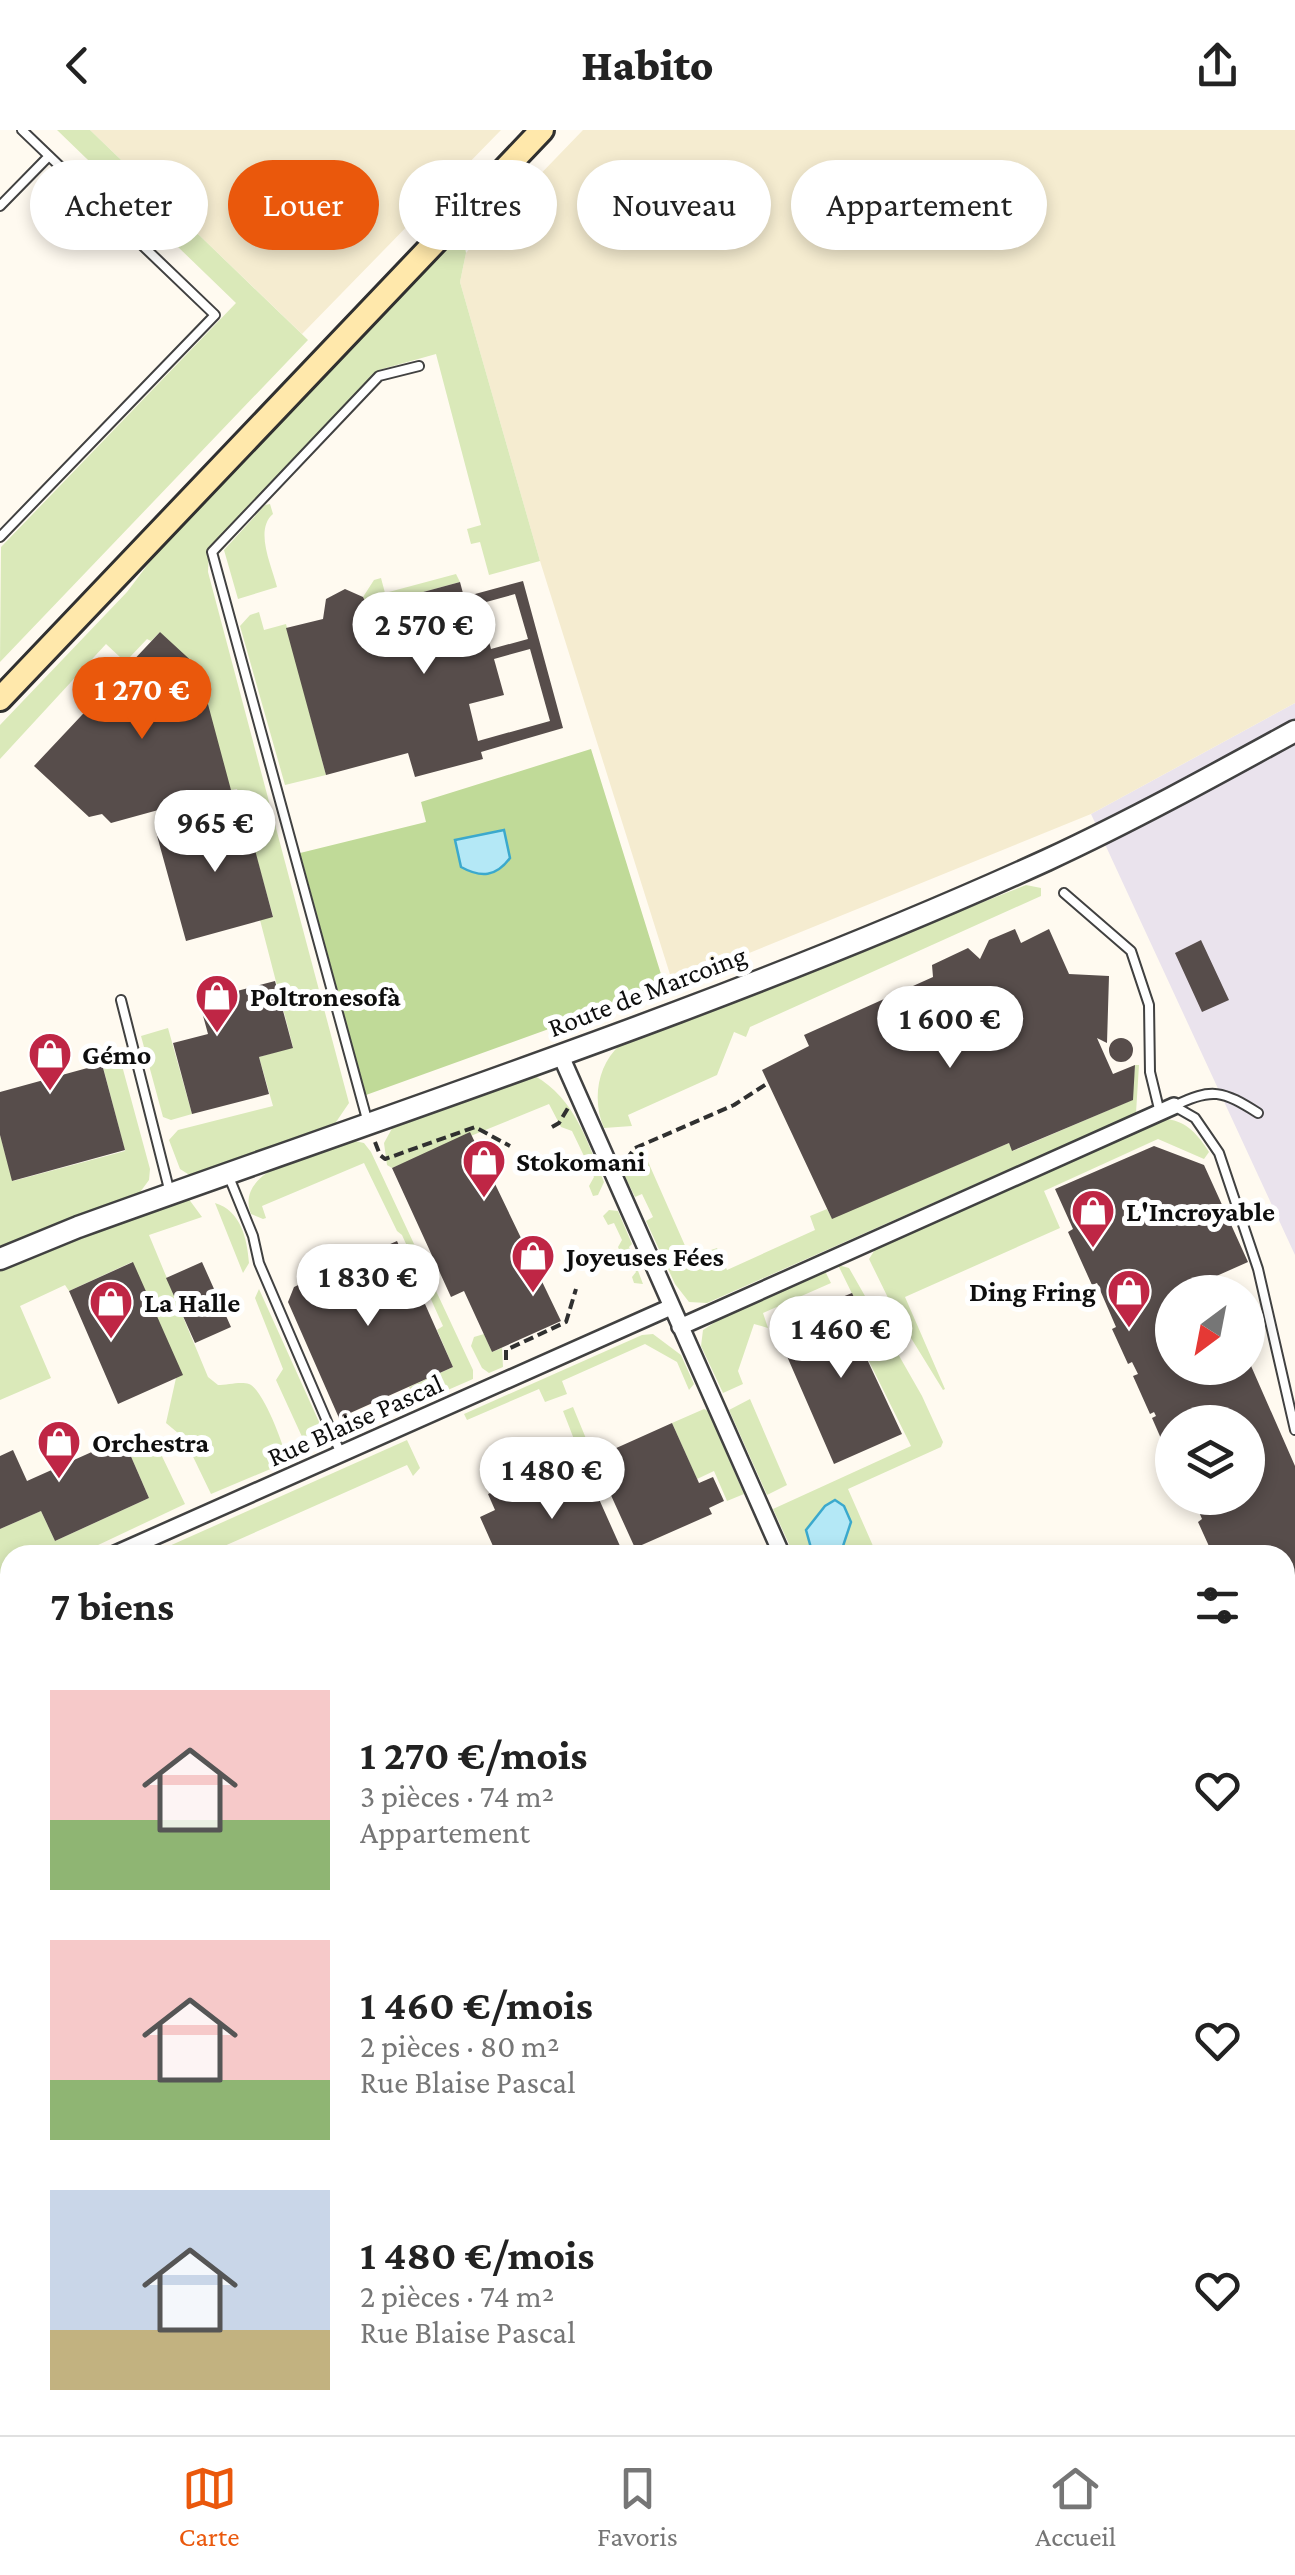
<!DOCTYPE html>
<html lang="fr">
<meta charset="utf-8">
<style>
:root{--surface:#fff;--page:#f6f6f6;--text:#222;--muted:#767676;--line:#e0e0e0;--accent:#ea580c}
body{margin:0;font-family:"Crimson Pro",serif;background:var(--page);color:var(--text);height:100vh;display:flex;flex-direction:column;font-size:38px;white-space:nowrap}
*{box-sizing:border-box;margin:0}
p{font-size:32px;color:var(--muted)}
.icon{flex:none;width:55px;height:55px;fill:none;stroke:currentColor;stroke-width:2;stroke-linecap:round;stroke-linejoin:round}
.map{position:relative;flex:1;overflow:hidden}
.details{position:absolute;left:0px;top:1415px;width:1295px;height:890px;display:flex;flex-direction:column;background:var(--surface);border-radius:30px 30px 0 0;box-shadow:0 5px 15px #0003}
.details>*{flex:none}
.guide{position:absolute;left:30px;top:30px;width:1235px;height:90px;display:flex;gap:20px}
.needle{width:65px;rotate:212deg}
.buttons{position:absolute;left:1155px;top:1145px;display:grid;gap:20px}
.buttons a{display:grid;place-items:center;width:110px;height:110px;border-radius:50%;background:var(--surface);box-shadow:0 5px 15px #0003;font-size:50px}
.price{position:absolute;translate:-50% -85px;padding:0 22px;border-radius:35px;background:#fff;color:#222;font-size:32px;line-height:65px;filter:drop-shadow(0 2px 5px #0008)}
.price::after{content:'';position:absolute;left:50%;top:60px;width:30px;height:22px;margin-left:-15px;background:inherit;clip-path:polygon(0 0,100% 0,50% 100%)}
.price.selected{background:var(--accent);color:#fff}
ul{padding:0;list-style:none}
li{display:flex;align-items:center;gap:30px;height:250px;padding:0 50px}
li span{display:grid;place-items:center;flex:none;width:280px;height:200px;border-radius:0px;color:#555}
li>.icon{margin-inline-start:auto}
span .icon{width:120px;height:120px;fill:#fffc;stroke-width:1}
li b{font-size:42px}
h2{display:flex;justify-content:space-between;align-items:center;height:120px;padding:0 50px;font-size:42px}
.pill{padding:0 35px;border-radius:45px;background:var(--surface);box-shadow:0 5px 15px #0003;font-size:35px;line-height:90px}
.pill.selected{background:var(--accent);color:#fff}
header{display:flex;justify-content:space-between;align-items:center;height:130px;padding:0 50px;background:var(--surface);font-size:45px;font-weight:800}
.menu{display:flex;justify-content:space-around;align-items:center;height:140px;border-top:2px solid var(--line);background:var(--surface);font-size:28px;color:var(--muted)}
.menu a{display:grid;justify-items:center;gap:5px}
.menu .selected{color:var(--accent)}
.map>svg:first-child{display:block}
.industrial{fill:#eae3ed}
.farmland{fill:#f5ecd0}
.green{fill:#dae9b9}
.forest{fill:#c0da98}
.water{fill:#b4e8f6;stroke:#3ba9cd;stroke-width:2.5}
.building{fill:#574d4b;fill-rule:evenodd}
.lines{fill:none;stroke-linecap:round;stroke-linejoin:round}
.service-casing{stroke:#414141;stroke-width:12}
.minor-casing{stroke:#414141;stroke-width:20}
.tertiary-casing{stroke:#414141;stroke-width:25}
.secondary-casing{stroke:#303030;stroke-width:28}
.path{stroke:#303030;stroke-width:4;stroke-dasharray:10 5;stroke-linecap:butt}
.service{stroke:#fff;stroke-width:8}
.minor{stroke:#fff;stroke-width:15}
.tertiary{stroke:#fff;stroke-width:20}
.secondary{stroke:#ffe8ab;stroke-width:22}
.labels{text-anchor:middle;dominant-baseline:central;stroke-width:10;stroke-linejoin:round;paint-order:stroke}
.street-label{font-size:28px;fill:#0e0e0e;stroke:#fff}
.poi-label{font-size:28px;font-weight:bold;fill:#0e0e0e;stroke:#fff;text-anchor:start}
</style>
<header><svg class="icon" aria-label="back" viewBox="0 0 24 24"><path d="M15 5l-7 7 7 7"/></svg>Habito<svg class="icon" aria-label="share" viewBox="0 0 24 24"><path d="M12 15V3M7 8l5-5 5 5M5 13v7h14v-7"/></svg></header>
<div class="map">
<svg width="1295" height="2305" viewBox="0 0 1295 2305">
<rect width="100%" height="100%" fill="#fffaf0"/>
<path class="industrial" d="M1295,573V1125L1091,684Z
M1295,1537V2267L1285,2282V1618L1291,1615L1285,1603V1543Z"/>
<path class="farmland" d="M90,0H501L302,204Z
M583,0H1295V573L1091,684L673,854L540,431L460,152L466,123L475,112Z
M10,1889V2295L1210,2296L1204,2305H0V1893Z"/>
<path class="green" d="M57,0H90L308,210L0,532L1,417L236,173Z
M462,101L466,123L460,152L540,431L489,445L480,412L471,414L467,399L481,395L436,224L379,240L209,420L208,442L349,973L334,995L191,1046L180,1039L169,1010L178,1000L273,976L259,927L293,917L260,790L273,786L237,659L231,660L160,502L151,511L147,509L130,527L121,528L106,514L0,629V595L127,462L164,413Z
M270,374L273,384C254,400 272,436 277,457L238,469L224,420L265,375Z
M456,444L460,452L368,477L363,467L374,450L381,448L385,463Z
M259,482L264,500L286,494L326,645L285,655L240,496L250,485Z
M1026,755L1041,758V766L750,897L746,907L734,902L717,945L628,985L632,996L604,998C592,971 597,935 620,915Z
M168,898L192,984L171,990L163,987L141,906Z
M121,932L150,1039L149,1050L138,1065L0,1116V1005L13,1051L125,1021L103,937Z
M1135,935H1139L1136,983L707,1173L689,1172L675,1154L646,1091L653,1087L642,1064L635,1067L623,1043L634,1022L642,1018L690,1127L717,1118L727,1140L815,1100L810,1086L827,1079L832,1088L1009,1013L1013,1021L1132,970Z
M535,946C575,969 587,1011 604,1052L598,1065L593,1066L589,1056L594,1047L572,1001L561,997L549,974L392,1038L387,1035L384,1013L395,993Z
M1167,989C1188,992 1198,1005 1209,1022L1204,1029L1158,1009L1044,1061L1060,1098L905,1167L945,1259L943,1260L895,1182L869,1129L876,1118Z
M350,1010L364,1013L371,1022L473,1240V1249L418,1273L409,1257L453,1237L437,1200L443,1196L402,1105L397,1101L364,1033L262,1076L266,1088L263,1089L251,1084C233,1038 318,1022 350,1010Z
M188,1068L202,1087L149,1105L208,1247L218,1255C227,1255 241,1251 249,1254C263,1259 285,1317 287,1332L211,1364L184,1308L166,1293L176,1248L182,1245L132,1132L69,1161L65,1155L20,1176L51,1248L0,1270V1140L55,1115Z
M215,1073C241,1081 247,1108 249,1133L243,1143Z
M609,1080L618,1081L632,1114L629,1117L643,1154L634,1153L632,1147L636,1142L629,1127H622L618,1117L622,1110L614,1093L608,1095L603,1086Z
M838,1135L849,1138L922,1266L943,1312L941,1317L848,1359L877,1425H794L773,1379L911,1316L851,1195L864,1188Z
M825,1141L831,1153L763,1183L768,1198L754,1194L738,1241L743,1254L723,1263L701,1216L703,1200L723,1187Z
M259,1159L329,1314L309,1322L276,1250L283,1239L255,1168Z
M484,1204L492,1222L502,1218L503,1237L489,1243L482,1238L471,1216L474,1207Z
M653,1204L681,1225L694,1254L689,1260L677,1232L645,1214L562,1251L567,1264L545,1272L539,1259L467,1290L464,1284L642,1205Z
M750,1269L787,1355L767,1365L729,1280Z
M573,1277L594,1328L586,1340L563,1281Z
M704,1279L708,1281L744,1364L727,1371L714,1341L697,1349L672,1293Z
M123,1308L159,1320L185,1374L77,1425H10V1446L0,1444V1399L41,1381L55,1411L149,1368Z
M407,1310L420,1338L413,1346L407,1335L204,1425H149Z
M1295,1829V2170L1285,2185V1833Z"/>
<path class="forest" d="M591,619L665,857L366,965L300,723L426,692L421,672Z"/>
<path class="water" d="M504,700L510,728C496,747 481,748 461,737L455,710Z
M835,1370L844,1376L851,1392L843,1416L845,1425H813L806,1400L825,1376Z"/>
<path class="building" d="M523,451L563,598L481,622L483,629L415,647L408,623L326,645L286,498L323,489L326,469L345,459L363,467L368,477L460,452L464,467ZM515,464L528,509L491,519L479,474ZM530,519L550,591L478,611L469,574L504,565L494,529Z
M160,502L198,537L231,660L111,693L102,684L89,687L34,636Z
M244,679L273,787L186,811L156,702Z
M1015,799L1021,813L1049,799L1069,844L1109,846L1107,913L1097,908L1113,944L1135,935L1133,970L1012,1021L1009,1013L832,1089L762,940L809,916L804,905L933,847L932,835L968,818L980,829L989,810Z
M1201,810L1229,870L1202,882L1175,823Z
M275,851L293,918L259,927L269,964L192,984L173,913L208,904L199,871Z
M1109 920a12 12 0 1 1 24 0a12 12 0 1 1-24 0Z
M102,934L125,1020L12,1051L0,1005V962Z
M470,1002L561,1191L492,1222L464,1161L451,1167L392,1038Z
M1154,1016L1204,1035L1248,1132L1212,1148L1218,1162H1172V1238H1248V1229L1295,1336V1497L1285,1501V1425H1213L1198,1392L1202,1389L1193,1368H1248V1292H1172V1318L1166,1320L1152,1288L1156,1286L1154,1282L1150,1284L1133,1246L1138,1244L1132,1232L1128,1234L1112,1199L1116,1197L1097,1153L1092,1155L1068,1102L1073,1099L1055,1059Z
M397,1111L453,1237L339,1288L288,1172L294,1157L322,1144L319,1137L333,1131L336,1138Z
M133,1132L183,1245L118,1274L69,1161Z
M202,1132L231,1197L195,1213L166,1148Z
M852,1163L864,1189L851,1195L902,1304L834,1334L786,1224L816,1211L800,1176L821,1166L825,1174Z
M672,1293L699,1353L713,1347L724,1371L709,1378L712,1384L635,1418L594,1328Z
M123,1308L149,1368L55,1411L41,1381L0,1399V1326L13,1320L27,1351Z
M586,1340L624,1425H497L480,1387L495,1380L488,1364L508,1355L515,1372Z
M10,1629V1692L0,1697V1634Z
M1295,1632V1782L1285,1791V1636Z
M10,1751V1817L0,1821V1755Z"/>
<g class="lines">
<defs>
<path id="service" d="M0,76L49,26
M0,407L215,185L22,0
M1064,763L1131,821L1149,875L1150,942L1160,983
M121,870L170,1063
M1174,976L1195,988L1219,1023L1258,1139L1295,1300
M1174,976C1212,957 1223,961 1258,983
M368,993L212,422L379,246L419,236
M229,1047L253,1106L259,1133L341,1324
M1285,1514L1295,1508
M1285,1809L1295,1805"/>
<path id="minor" d="M560,924L782,1425
M680,1197L1174,976
M113,1425L671,1177
M0,1475L10,1471
M0,1522L10,1545
M0,1873L10,1868
M1285,2235L1295,2220
M1238,2305L1245,2295"/>
<path id="tertiary" d="M0,1129L78,1097C402,980 733,873 1047,730C1131,691 1213,646 1295,601"/>
<path id="secondary" d="M0,569L542,0"/>
</defs>
<use href="#service" class="service-casing"/>
<use href="#minor" class="minor-casing"/>
<use href="#tertiary" class="tertiary-casing"/>
<use href="#secondary" class="secondary-casing"/>
<path class="path" d="M552,997L559,993L568,978
M375,1012L380,1025L385,1029L475,997L510,1016
M626,1030L635,1018L734,975L768,953
M506,1230V1220L566,1192L576,1159"/>
<use href="#service" class="service"/>
<use href="#minor" class="minor"/>
<use href="#tertiary" class="tertiary"/>
<use href="#secondary" class="secondary"/>
</g>
<defs>
<symbol id="shop-pin" viewBox="-11 -11 22 30"><path d="M0 17L-7.5 6A9.5 9.5 0 1 1 7.5 6Z" fill="#bf2645" stroke="#fff"/><path d="M-5-2.5h2.3a2.7 3.5 0 0 1 5.4 0H5L5.5 6h-11ZM-1.5-2.5h3a1.5 2.3 0 0 0-3 0Z" fill="#fff"/></symbol>
</defs>
<g fill-rule="evenodd">
<use href="#shop-pin" x="192" y="841" width="50" height="68"/>
<use href="#shop-pin" x="25" y="899" width="50" height="68"/>
<use href="#shop-pin" x="459" y="1006" width="50" height="68"/>
<use href="#shop-pin" x="1068" y="1056" width="50" height="68"/>
<use href="#shop-pin" x="508" y="1101" width="50" height="68"/>
<use href="#shop-pin" x="1104" y="1136" width="50" height="68"/>
<use href="#shop-pin" x="86" y="1147" width="50" height="68"/>
<use href="#shop-pin" x="34" y="1287" width="50" height="68"/>
</g>
<g class="labels">
<g class="street-label">
<text transform="translate(647 861) rotate(-21)">Route de Marcoing</text>
<text transform="translate(355 1290) rotate(-24)">Rue Blaise Pascal</text>
</g>
<g class="poi-label">
<text x="250" y="866">Poltronesofà</text>
<text x="82" y="924">Gémo</text>
<text x="516" y="1031">Stokomani</text>
<text x="1126" y="1081">L'Incroyable</text>
<text x="566" y="1126">Joyeuses Fées</text>
<text x="1096" y="1161" text-anchor="end">Ding Fring</text>
<text x="144" y="1172">La Halle</text>
<text x="92" y="1312">Orchestra</text>
</g>
</g>
</svg>
<div class="buttons">
<a><svg class="needle" viewBox="-14 -14 28 28"><path d="M0-13l5 13h-10z" fill="#e53935"/><path d="M0 13l5-13h-10z" fill="#767676"/></svg></a>
<a><svg class="icon" aria-label="layers" viewBox="0 0 24 24"><path d="M12 4l9 5-9 5-9-5zM3 14l9 5 9-5"/></svg></a>
</div>
<b class="price" style="left:424px;top:547px">2 570 €</b>
<b class="price selected" style="left:142px;top:612px">1 270 €</b>
<b class="price" style="left:215px;top:745px">965 €</b>
<b class="price" style="left:950px;top:941px">1 600 €</b>
<b class="price" style="left:368px;top:1199px">1 830 €</b>
<b class="price" style="left:841px;top:1251px">1 460 €</b>
<b class="price" style="left:552px;top:1392px">1 480 €</b>
<div class="guide">
<a class="pill">Acheter</a>
<a class="pill selected">Louer</a>
<a class="pill">Filtres</a>
<a class="pill">Nouveau</a>
<a class="pill">Appartement</a>
</div>
<section class="details">
<h2>7 biens<svg class="icon" aria-label="filters" viewBox="0 0 24 24"><path d="M4 7h16M4 17h16"/><circle cx="9" cy="7" r="2"/><circle cx="15" cy="17" r="2"/></svg></h2>
<ul>
<li><span style="background:linear-gradient(#f6c9c9 65%,#8fb573 0)"><svg class="icon" aria-label="home" viewBox="0 0 24 24"><path d="M3 11l9-7 9 7M6 9v11h12V9"/></svg></span><div><b>1 270 €/mois</b><p>3 pièces · 74 m²</p><p>Appartement</p></div><svg class="icon" aria-label="heart" viewBox="0 0 24 24"><path d="M12 20l-8-8c-3-5 5-10 8-4 3-6 11-1 8 4z"/></svg></li>
<li><span style="background:linear-gradient(#f6c9c9 70%,#8fb573 0)"><svg class="icon" aria-label="home" viewBox="0 0 24 24"><path d="M3 11l9-7 9 7M6 9v11h12V9"/></svg></span><div><b>1 460 €/mois</b><p>2 pièces · 80 m²</p><p>Rue Blaise Pascal</p></div><svg class="icon" aria-label="heart" viewBox="0 0 24 24"><path d="M12 20l-8-8c-3-5 5-10 8-4 3-6 11-1 8 4z"/></svg></li>
<li><span style="background:linear-gradient(#c9d6e8 70%,#c2b280 0)"><svg class="icon" aria-label="home" viewBox="0 0 24 24"><path d="M3 11l9-7 9 7M6 9v11h12V9"/></svg></span><div><b>1 480 €/mois</b><p>2 pièces · 74 m²</p><p>Rue Blaise Pascal</p></div><svg class="icon" aria-label="heart" viewBox="0 0 24 24"><path d="M12 20l-8-8c-3-5 5-10 8-4 3-6 11-1 8 4z"/></svg></li>
</ul>
</section>
</div>
<nav class="menu">
<a class="selected"><svg class="icon" aria-label="map" viewBox="0 0 24 24"><path d="M3 6l6-2 6 2 6-2v14l-6 2-6-2-6 2zM9 4v14M15 6v14"/></svg>Carte</a>
<a><svg class="icon" aria-label="saved" viewBox="0 0 24 24"><path d="M7 4h10v16l-5-4-5 4z"/></svg>Favoris</a>
<a><svg class="icon" aria-label="home" viewBox="0 0 24 24"><path d="M3 11l9-7 9 7M6 9v11h12V9"/></svg>Accueil</a>
</nav>
